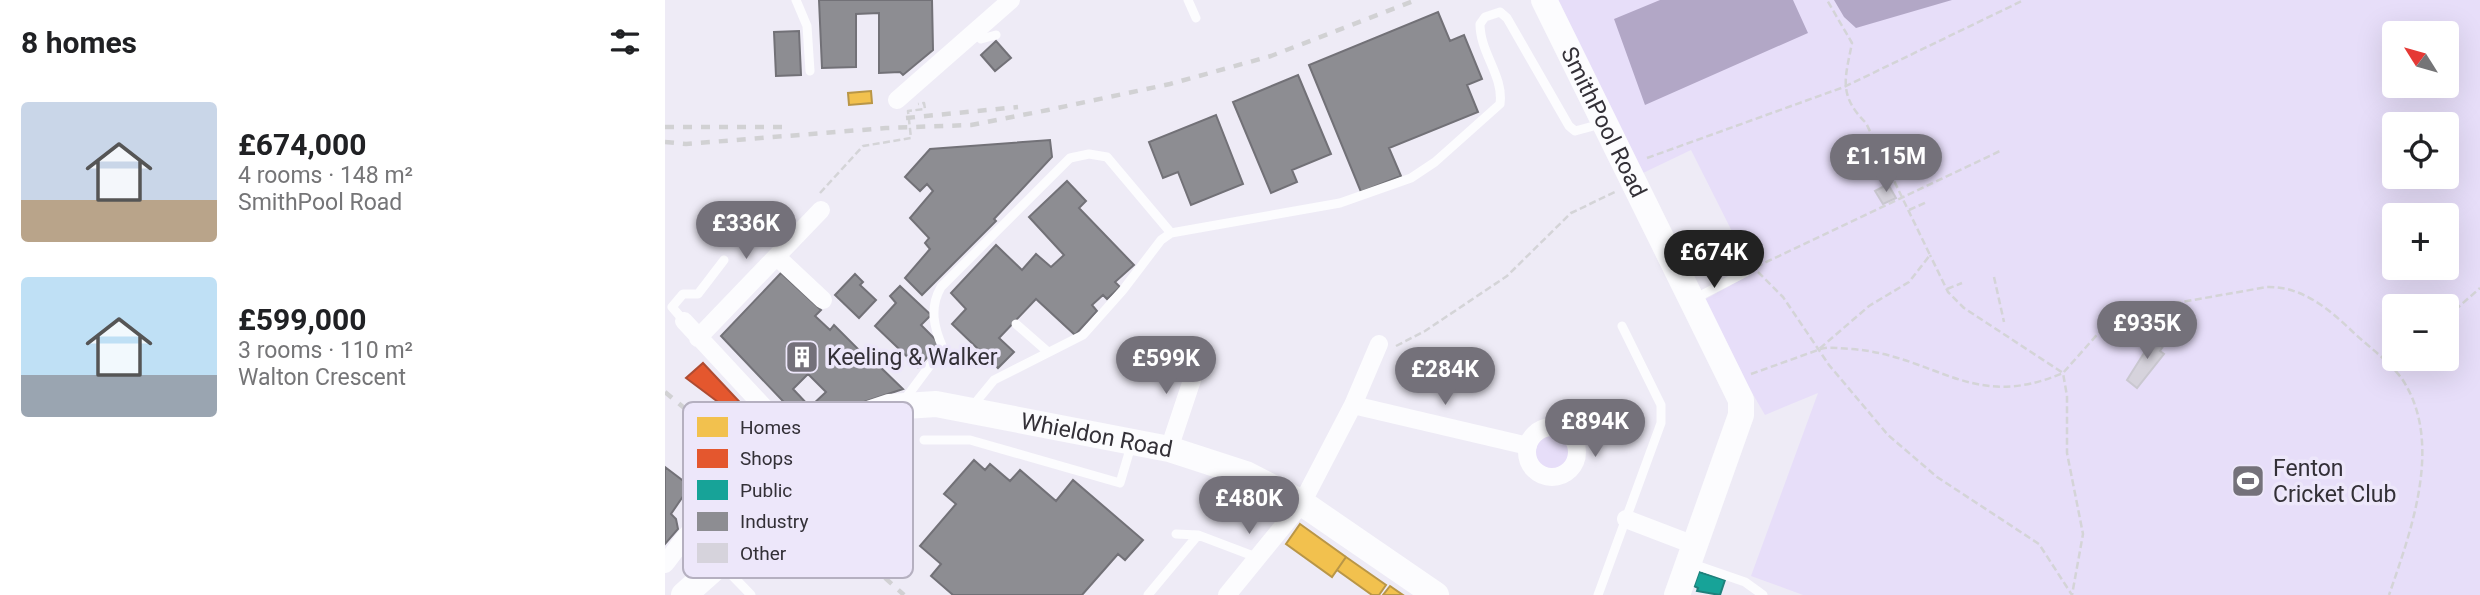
<!DOCTYPE html>
<meta charset="utf-8">
<style>
:root{--surface:#fff;--page:#f6f6f6;--text:#202124;--muted:#757577;--accent:#74717a}
body{margin:0;font-family:Roboto,sans-serif;background:var(--page);color:var(--text);height:100vh;display:flex;flex-direction:column;font-size:26px;white-space:nowrap}
*{box-sizing:border-box;margin:0}
p{font-size:23px;color:var(--muted)}
.icon{flex:none;width:38px;height:38px;fill:none;stroke:currentColor;stroke-width:2;stroke-linecap:round;stroke-linejoin:round}
.map{position:relative;flex:1;overflow:hidden}
.details{display:flex;flex-direction:column;background:var(--surface);width:665px}
.details>*{flex:none}
.needle{width:46px;rotate:307deg}
.buttons{position:absolute;left:1717px;top:21px;display:grid;gap:14px}
.buttons a{display:grid;place-items:center;width:77px;height:77px;border-radius:7px;background:var(--surface);box-shadow:0 7px 28px #0002;font-size:35px}
.price{position:absolute;translate:-50% -60px;padding:0 16px;border-radius:24px;background:var(--accent);color:#fff;font-size:23px;line-height:46px;filter:drop-shadow(0 2px 4px #0008)}
.price::after{content:'';position:absolute;left:50%;top:42px;width:21px;height:16px;margin-left:-10px;background:inherit;clip-path:polygon(0 0,100% 0,50% 100%)}
.price.on{background:#222;color:#fff}
ul{padding:0;list-style:none}
li{display:flex;align-items:center;gap:21px;height:175px;padding:0 21px}
li span{display:grid;place-items:center;flex:none;width:196px;height:140px;border-radius:7px;color:#555}
li>.icon{margin-inline-start:auto}
span .icon{width:84px;height:84px;fill:#fffc;stroke-width:1}
li b{font-size:30px}
h2{display:flex;justify-content:space-between;align-items:center;height:84px;padding:0 21px;font-size:30px}
main{display:flex;flex:1;min-height:0}
.map>svg:first-child{display:block}
.green{fill:#e7def9;fill-rule:evenodd}
.water{fill:#b2a7c6}
.homes{fill:#f2c14e;stroke:#b99647;stroke-width:2}
.shops{fill:#e4572e;stroke:#af4b31;stroke-width:2}
.public{fill:#17a398;stroke:#1f807b;stroke-width:2}
.industry{fill:#8d8d92;stroke:#727177;stroke-width:2;fill-rule:evenodd}
.building{fill:#d6d3dc;stroke:#cac8d0;stroke-width:2}
.lines{fill:none;stroke-linecap:round;stroke-linejoin:round}
.path{stroke:#d4d4d7;stroke-width:2.5;stroke-dasharray:7 3.5;stroke-linecap:butt}
.lane{stroke:#fcfcfe;stroke-width:9}
.street{stroke:#fcfcfe;stroke-width:18}
.secondary{stroke:#fcfcfe;stroke-width:26}
.rail{stroke:#d1d1d3;stroke-width:4.5;stroke-dasharray:9 9;stroke-linecap:butt}
.labels{text-anchor:middle;dominant-baseline:central;stroke-width:7;stroke-linejoin:round;paint-order:stroke}
.street-label{font-size:23px;fill:#333037;stroke:#ede7fa}
.poi-label{font-size:23px;fill:#333037;stroke:#ede7fa;text-anchor:start}
.key{fill:#ede7fa;stroke:#b5b0c0;stroke-width:2}
.key-label{font-size:19px;fill:#333037}
</style>
<main>
<section class="details">
<h2>8 homes<svg class="icon" aria-label="filters" viewBox="0 0 24 24"><path d="M4 7h16M4 17h16"/><circle cx="9" cy="7" r="2"/><circle cx="15" cy="17" r="2"/></svg></h2>
<ul>
<li><span style="background:linear-gradient(#c9d6e8 70%,#b9a48a 0)"><svg class="icon" aria-label="home" viewBox="0 0 24 24"><path d="M3 11l9-7 9 7M6 9v11h12V9"/></svg></span><div><b>£674,000</b><p>4 rooms · 148 m²</p><p>SmithPool Road</p></div></li>
<li><span style="background:linear-gradient(#bfe0f5 70%,#9aa5b1 0)"><svg class="icon" aria-label="home" viewBox="0 0 24 24"><path d="M3 11l9-7 9 7M6 9v11h12V9"/></svg></span><div><b>£599,000</b><p>3 rooms · 110 m²</p><p>Walton Crescent</p></div></li>
</ul>
</section>
<div class="map">
<svg width="1815" height="595" viewBox="0 0 1815 595">
<rect width="100%" height="100%" fill="#eeebf6"/>
<path class="green" d="M888,0H1815V595H1138L1086,576L1153,393L1100,415L1068,360L1039,300L1088,273L1026,150L978,173ZM1729,33H1782V86H1729ZM1729,124H1782V177H1729ZM1729,215H1782V268H1729ZM1729,306H1782V359H1729Z
M870 452a17 17 0 1 1 34 0a17 17 0 1 1-34 0Z"/>
<path class="water" d="M995,0H1128L1143,33L980,105L949,19Z
M1169,0H1287L1191,28L1179,17Z"/>
<path class="homes" d="M206,91L207,103L184,105L183,93Z
M635,524L681,557L667,577L621,544Z
M681,557L721,585L714,595H707L672,570Z
M725,586L738,595H718Z"/>
<path class="shops" d="M38,363L84,412L73,423L53,402L21,378Z"/>
<path class="public" d="M1034,572L1060,580L1055,595L1032,591L1033,588L1029,586Z"/>
<path class="industry" d="M154,0H267L268,50L238,75L235,72L214,73V13L191,14V67L157,68Z
M773,12L785,41L799,35L817,79L802,85L813,112L724,148L736,176L696,192L644,65Z
M134,31L136,75L111,76L109,32Z
M331,41L346,58L330,71L316,55Z
M633,75L666,154L627,170L632,182L606,193L568,102Z
M551,115L578,184L526,205L513,172L498,178L484,142Z
M385,140L387,157L329,219L331,221L257,295L240,278L265,249L260,243L264,238L245,218L268,191L262,184L255,191L240,177L265,149Z
M402,181L421,201L414,208L469,265L450,282L455,287L442,299L438,295L427,305L432,311L410,335L371,299L334,338L349,352L333,368L287,324L301,309L286,293L331,245L357,270L371,254L386,267L399,255L364,217Z
M116,273L156,310L150,316L165,330L169,325L196,352L202,366L211,363L238,389L190,405L148,438L133,421L135,419L56,336ZM143,374L161,392L145,407L128,389Z
M190,274L198,282L195,285L211,300L194,318L170,295Z
M235,286L266,315L256,325L275,344L253,367L210,326L231,303L225,296Z
M309,460L320,470L325,464L345,481L355,470L391,501L408,480L478,540L460,560L453,554L417,595H288L266,576L276,564L255,546L291,504L279,494Z
M0,467L25,486L6,514L11,519L13,529L0,544Z"/>
<path class="building" d="M1223,184L1231,198L1218,204L1210,191Z
M1491,334L1501,342L1495,351L1499,354L1472,388L1462,380Z"/>
<g class="lines">
<path class="path" d="M982,158L1179,87L1359,0
M155,193L198,146L246,138L243,111L260,109L259,103L253,104
M1244,210L1262,202
M1091,267L1337,150
M1093,272L1118,297L1164,365L1223,435L1272,477L1374,544L1407,595L1418,534L1402,453V396L1398,373L1446,319L1460,312L1602,287C1637,286 1664,309 1689,333C1705,348 1727,363 1739,382C1778,445 1746,531 1724,595
M1329,277L1339,322
M1282,289L1297,283
M1782,317L1815,288
M731,346L760,331L842,276L906,213L950,192
M1155,349C1166,346 1176,349 1187,349C1272,356 1307,412 1398,373L1299,308L1283,292L1265,255
M1730,372L1742,359
M1086,374L1153,350L1204,306L1244,282L1265,255L1201,123C1173,95 1180,79 1187,43L1162,0"/>
<path class="lane" d="M131,0L142,26L145,71
M523,0L531,18
M310,32L316,39L331,35
M1029,299L1081,272
M19,321L7,307L18,294H33L59,260
M351,324L383,352
M237,403L278,348C269,328 264,308 276,287L405,158L424,154L442,157L506,233
M306,408L329,380L418,335L458,290L496,240L506,233L675,203L746,178L770,162L835,104C839,76 815,53 815,24L820,17L835,12L842,18L904,126L910,131L936,124
M259,440H305L455,483L466,446
M25,480L37,524
M511,534L533,535L591,557
M1025,563L1080,582L1098,595
M58,566L86,595
M483,595L533,535
M933,595L996,423V405L957,326"/>
<path class="street" d="M232,100L346,0
M112,257L158,300
M19,321L148,460
M33,338L156,210
M688,405L863,446
M862 452a25 25 0 1 1 50 0a25 25 0 1 1-50 0Z
M504,449L535,356
M961,519L1029,545
M0,564C30,526 30,509 73,544
M562,595L637,503L688,405L714,344"/>
<g class="secondary">
<path id="s1" d="M879,0L1076,400V415L1012,595"/>
<path id="s2" d="M126,485L168,440L203,414L224,407L271,404L504,449L581,474L637,503L771,595"/>
<path d="M19,595L55,563L108,505"/>
</g>
<path class="rail" d="M241,118L353,107
M0,127H119
M0,142L21,144L221,128L306,125L383,110L505,84L606,56L751,0
M0,392L176,538L239,595"/>
</g>
<defs>
<symbol id="building-square" viewBox="-11 -11 22 22"><rect x="-9" y="-9" width="18" height="18" rx="4" fill="#74717a" stroke="#ede7fa"/><path d="M-4-6H4V6H1V3H-1V6H-4ZM-2.5-4.3h1.7v1.8h-1.7ZM.8-4.3h1.7v1.8H.8ZM-2.5-1h1.7V.8h-1.7ZM.8-1h1.7V.8H.8Z" fill="#fff"/></symbol>
<symbol id="stadium-square" viewBox="-11 -11 22 22"><rect x="-9" y="-9" width="18" height="18" rx="4" fill="#74717a" stroke="#ede7fa"/><path d="M0-5a6.5 5 0 1 0 0 10a6.5 5 0 1 0 0-10ZM-3.5-1.8h7v3.6h-7Z" fill="#fff"/></symbol>
</defs>
<g fill-rule="evenodd">
<use href="#building-square" x="118" y="338" width="38" height="38"/>
<use href="#stadium-square" x="1564" y="462" width="38" height="38"/>
</g>
<g class="labels">
<g class="street-label">
<text stroke="none"><textPath href="#s1" startOffset="136">SmithPool Road</textPath></text>
<text stroke="none"><textPath href="#s2" startOffset="338">Whieldon Road</textPath></text>
</g>
<g class="poi-label">
<text x="162" y="357">Keeling &amp; Walker</text>
<text x="1608" y="468">Fenton<tspan x="1608" dy="26">Cricket Club</tspan></text>
</g>
</g>
<rect x="18" y="402" width="230" height="176" rx="10" class="key"/>
<rect x="32" y="417" width="31" height="20" fill="#f2c14e"/>
<rect x="32" y="449" width="31" height="19" fill="#e4572e"/>
<rect x="32" y="480" width="31" height="20" fill="#17a398"/>
<rect x="32" y="512" width="31" height="19" fill="#8d8d92"/>
<rect x="32" y="543" width="31" height="20" fill="#d6d3dc"/>
<g class="key-label">
<text x="75" y="434">Homes</text>
<text x="75" y="465">Shops</text>
<text x="75" y="497">Public</text>
<text x="75" y="528">Industry</text>
<text x="75" y="560">Other</text>
</g>
</svg>
<div class="buttons">
<a><svg class="needle" viewBox="-14 -14 28 28"><path d="M0-13l5 13h-10z" fill="#e53935"/><path d="M0 13l5-13h-10z" fill="#757577"/></svg></a>
<a><svg class="icon" aria-label="locate" viewBox="0 0 24 24"><circle cx="12" cy="12" r="6"/><path d="M12 2v4M12 18v4M2 12h4M18 12h4"/></svg></a>
<a>+</a>
<a>−</a>
</div>
<b class="price" style="left:1221px;top:194px">£1.15M</b>
<b class="price" style="left:81px;top:261px">£336K</b>
<b class="price on" style="left:1049px;top:290px">£674K</b>
<b class="price" style="left:1482px;top:361px">£935K</b>
<b class="price" style="left:501px;top:396px">£599K</b>
<b class="price" style="left:780px;top:407px">£284K</b>
<b class="price" style="left:930px;top:459px">£894K</b>
<b class="price" style="left:584px;top:536px">£480K</b>
</div>
</main>
